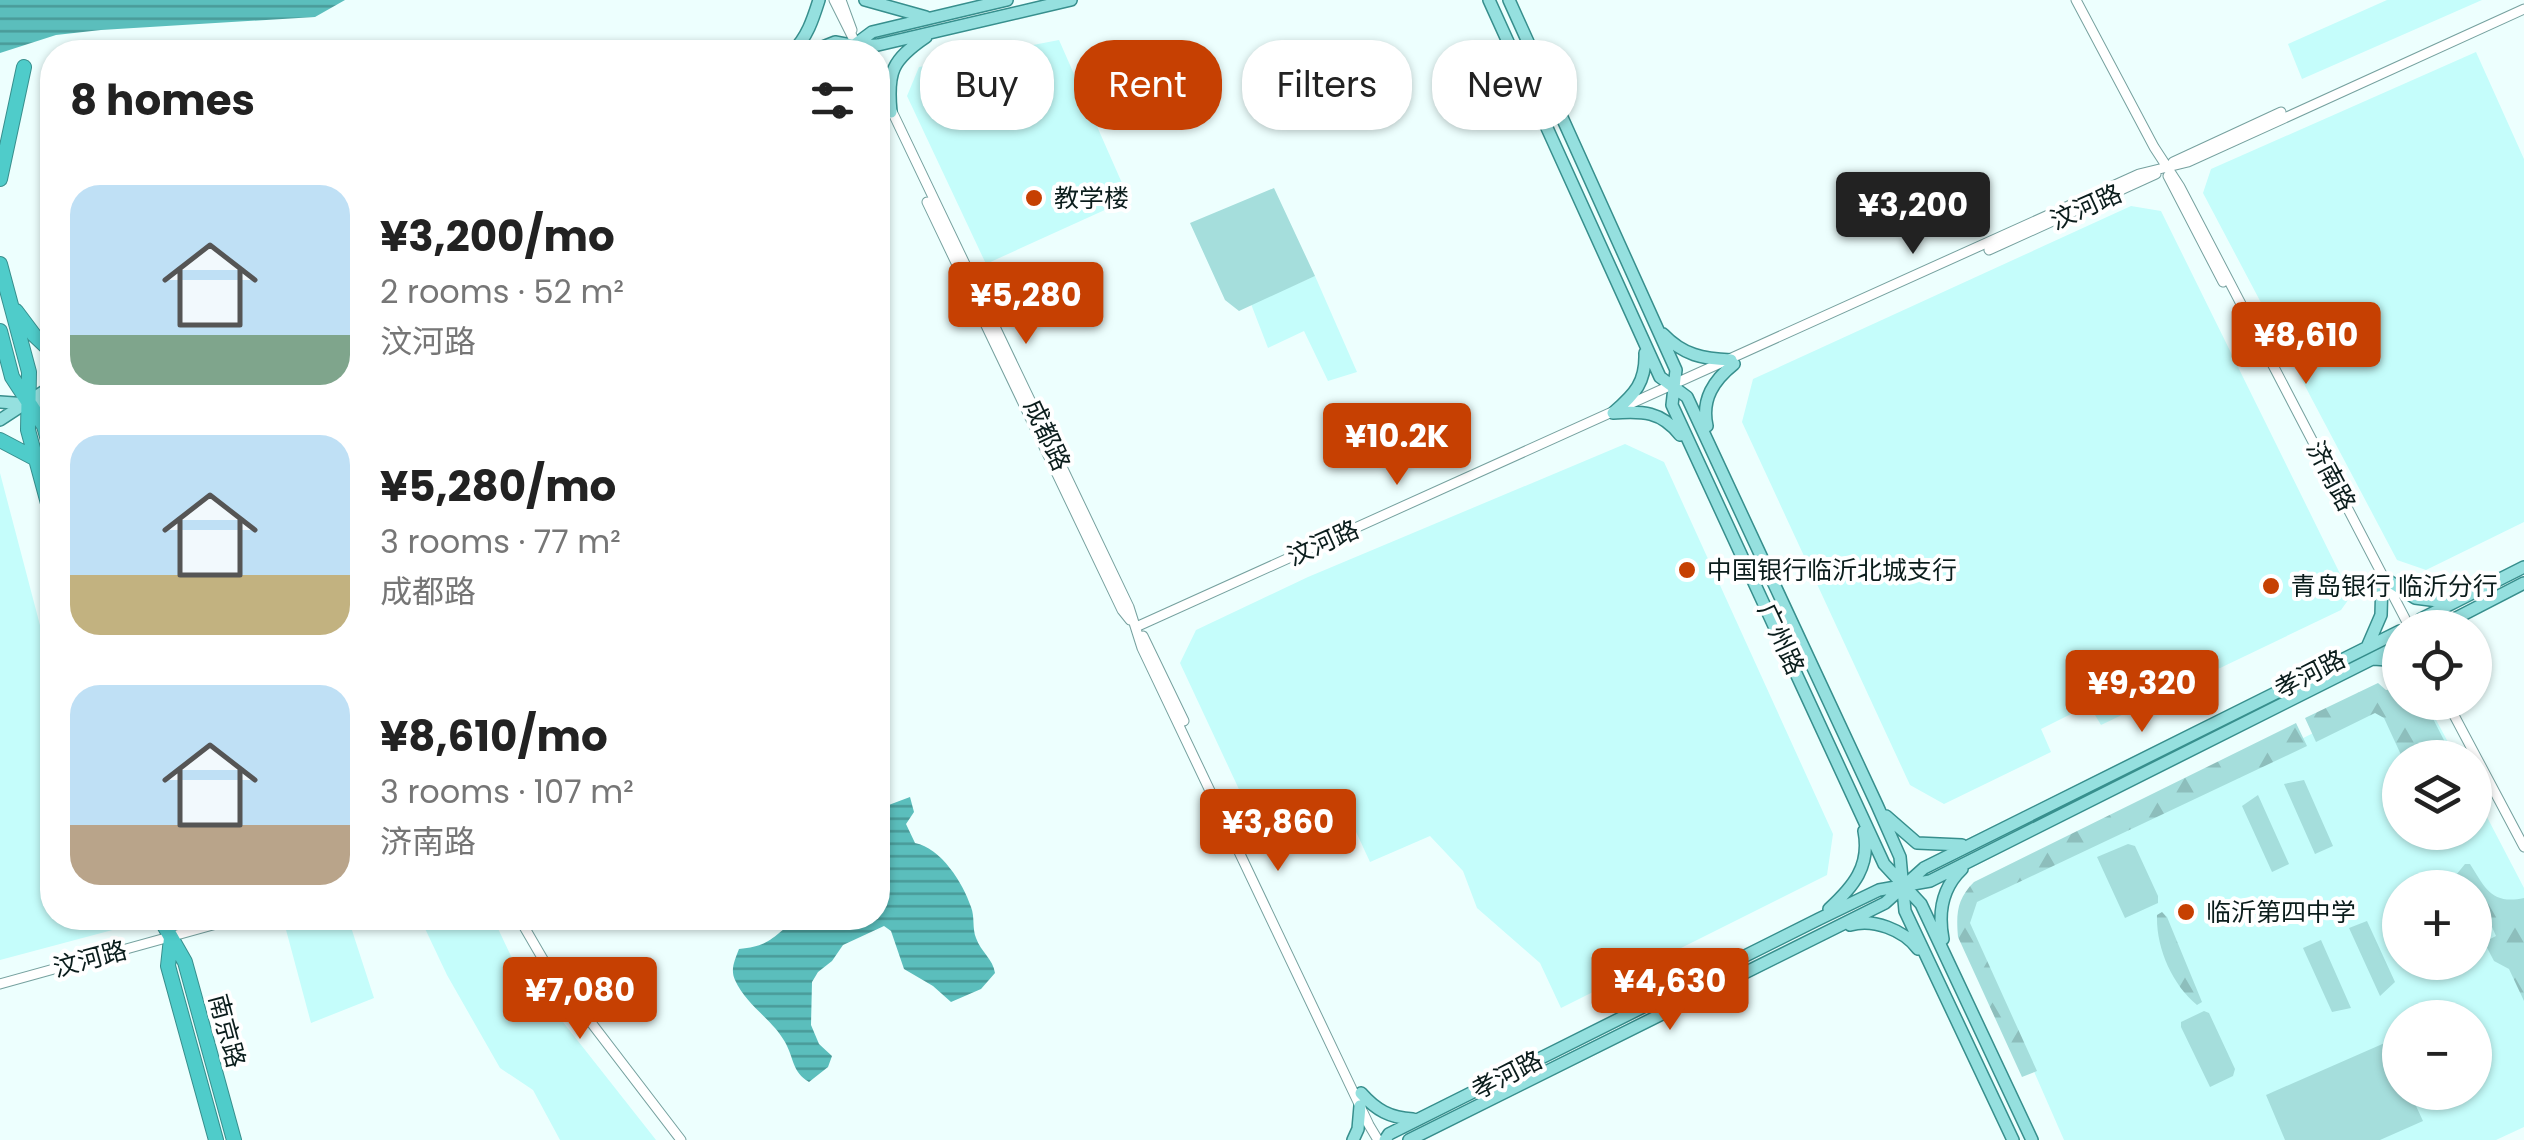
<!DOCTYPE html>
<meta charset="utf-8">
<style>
:root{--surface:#fff;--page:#f6f6f6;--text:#222;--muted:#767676;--accent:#c64002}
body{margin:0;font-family:Poppins,"Noto Sans SC",sans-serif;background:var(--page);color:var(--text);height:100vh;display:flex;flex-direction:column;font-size:38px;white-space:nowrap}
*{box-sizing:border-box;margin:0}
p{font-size:32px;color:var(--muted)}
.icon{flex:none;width:55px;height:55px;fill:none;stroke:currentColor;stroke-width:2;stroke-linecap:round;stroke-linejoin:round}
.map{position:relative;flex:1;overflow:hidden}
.details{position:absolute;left:40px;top:40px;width:850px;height:890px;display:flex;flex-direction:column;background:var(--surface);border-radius:40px;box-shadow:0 2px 8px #0004}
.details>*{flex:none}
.top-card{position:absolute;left:920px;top:40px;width:950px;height:90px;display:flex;gap:20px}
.controls{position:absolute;left:2382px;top:610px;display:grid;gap:20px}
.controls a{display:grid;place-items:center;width:110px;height:110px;border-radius:50%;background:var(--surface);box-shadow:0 2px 8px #0004;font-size:50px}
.price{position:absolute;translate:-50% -85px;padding:0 22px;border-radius:10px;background:var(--accent);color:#fff;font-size:32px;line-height:65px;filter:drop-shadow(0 2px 5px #0008)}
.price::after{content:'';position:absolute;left:50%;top:60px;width:30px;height:22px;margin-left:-15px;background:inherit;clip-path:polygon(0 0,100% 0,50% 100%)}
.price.current{background:#222;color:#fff}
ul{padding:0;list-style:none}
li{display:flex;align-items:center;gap:30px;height:250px;padding:0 30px}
li span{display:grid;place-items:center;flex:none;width:280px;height:200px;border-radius:30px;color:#555}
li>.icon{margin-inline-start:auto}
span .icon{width:120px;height:120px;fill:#fffc;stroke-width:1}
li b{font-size:42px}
h2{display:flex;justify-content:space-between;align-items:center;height:120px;padding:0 30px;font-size:42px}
.chip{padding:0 35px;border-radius:40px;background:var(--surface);box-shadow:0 2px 8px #0004;font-size:35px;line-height:90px}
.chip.current{background:var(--accent);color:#fff}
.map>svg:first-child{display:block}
.built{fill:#c5fdfb;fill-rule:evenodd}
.green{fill:#a5dedc}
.forest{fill:url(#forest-firs)}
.water{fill:url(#water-rules)}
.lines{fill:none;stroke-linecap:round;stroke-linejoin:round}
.minor-casing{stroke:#76a19f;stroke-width:11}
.major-casing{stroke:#378f8d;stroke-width:14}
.highway-casing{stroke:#378f8d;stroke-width:16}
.minor{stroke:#fff;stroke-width:9}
.major{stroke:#95e0df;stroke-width:11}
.highway{stroke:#4fccca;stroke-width:14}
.poi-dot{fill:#c64002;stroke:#fff;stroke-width:4}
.labels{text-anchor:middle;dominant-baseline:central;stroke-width:8;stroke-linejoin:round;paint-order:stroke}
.poi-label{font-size:25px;fill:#0b1d1c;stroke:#fff;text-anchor:start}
.street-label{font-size:25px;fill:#0b1d1c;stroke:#fff}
</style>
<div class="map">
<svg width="2524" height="1140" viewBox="0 0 2524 1140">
<defs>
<pattern id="forest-firs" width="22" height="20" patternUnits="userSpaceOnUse" patternTransform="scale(2.5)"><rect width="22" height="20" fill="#a5dedc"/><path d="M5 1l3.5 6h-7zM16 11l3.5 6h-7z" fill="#8dbebc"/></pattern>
<pattern id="water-rules" width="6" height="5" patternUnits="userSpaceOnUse" patternTransform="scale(2.5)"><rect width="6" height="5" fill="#5bbebc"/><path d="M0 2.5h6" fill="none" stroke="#499a98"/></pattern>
</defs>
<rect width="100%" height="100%" fill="#edfffe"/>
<path class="built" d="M2387,0H2482L2302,79L2288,44Z
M1059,40L1129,199L986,264L907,96L919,67Z
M2476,52L2524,159V522L2426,570L2397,560L2203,193L2211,169Z
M2131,206L2161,211L2351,596L2341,610L2101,725L2089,705L2041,729L2051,752L1944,804L1910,785L1742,422L1753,379Z
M1315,276L1357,372L1328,381L1304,331L1268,348L1251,304Z
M1625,444L1664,462L1833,834L1827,875L1561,1008L1540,963L1477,908L1463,871L1430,836L1370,862L1351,821L1272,860L1180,663L1196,630L1308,577Z
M0,473L52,671V918H118L120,928L0,960Z
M2384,698L2400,702L2427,703L2456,757L2400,758V832H2475V794L2524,888V1127L2496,1140H2064L1969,923L1975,900ZM2400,888H2475V962H2400ZM2400,1018H2475V1092H2400Z
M314,918H348L374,998L311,1023L285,926Z
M420,918H493L511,956L656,1140H560L533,1090L500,1068L447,975Z"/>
<path class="green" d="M1274,188L1315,276L1239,311L1225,300L1190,223Z
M2304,780L2333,846L2315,854L2284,784Z
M2258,795L2289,864L2272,872L2242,806Z
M2128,844L2135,846L2158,896V903L2125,918L2097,857Z
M2367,921L2395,982L2380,996L2349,928Z
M2321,940L2351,1008L2332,1012L2303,948Z
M2204,1011L2209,1013L2235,1069L2233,1076L2210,1087L2181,1027V1022Z
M2387,1042L2400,1070V1092L2410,1093L2423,1121L2380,1140H2285L2266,1095Z"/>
<path class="forest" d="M2378,683L2386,690L2400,689V702L2425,703L2449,750L2444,757H2402L2384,718L2375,713L2316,742L2305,718Z
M2296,723L2307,746L1977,902L1970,923L2037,1071L2022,1077L1958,937C1956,913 1957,899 1974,882Z
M2465,864H2470C2485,888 2492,905 2524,898V1001L2509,969L2494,961L2484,942L2496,936L2475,888L2472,884L2460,887L2456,875Z
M2162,912L2167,917L2202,1002L2197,1005C2172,984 2156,948 2157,915Z"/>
<path class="water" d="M0,0H345L315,17L101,30L56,35L0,53Z
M910,797L914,812L906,824L915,843C941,848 963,883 971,907C975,917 972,928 976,938C981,952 993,959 995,973L981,989L951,1002L933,986L904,969L891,931L884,926L843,945L832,961L818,972L812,982L811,1025L819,1044L832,1056L828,1067L809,1082C792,1072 794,1058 785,1042C772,1019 746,1005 735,980C730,969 735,960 739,949C779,946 775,927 804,919C825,912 855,918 878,918V809Z"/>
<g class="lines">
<defs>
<path id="minor" d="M834,0L860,52
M841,0L852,30
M2076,0L2154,147L2180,187L2410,628
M878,82L1129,607L1142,648L1369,1125L1378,1140
M2173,162L2281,112
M2168,176L2223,282
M927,202L1122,610L1130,620
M1989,250L2156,174
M1136,627L2139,174L2188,162L2524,9
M1143,636L1184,721
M2447,702L2524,847
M519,918L544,961L681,1140
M0,984L238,918"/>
<path id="major" d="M865,0L926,17
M1489,0L1660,377L1687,397L1877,805L1900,857L1905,911L2013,1140
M1509,0L1676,370L1672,405L1884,864L1921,904L2032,1140
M792,52C807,38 813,19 819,0
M810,52L835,42L856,46L878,45L1071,0
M845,52L872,32L1007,0
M891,112C887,72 892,60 926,37
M1663,334C1683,355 1703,359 1731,360
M0,402L28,404L52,400
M1614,412C1635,394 1646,382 1645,353
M1613,413C1643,411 1661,411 1680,435
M0,420L52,386
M1707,426C1701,399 1714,380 1734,364
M2386,579L2415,598L2453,603
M2415,628L2421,619L2524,567
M2437,628L2524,583
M2368,645L2381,615L2382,580
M2374,659L2400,661
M1886,816L1917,843L1962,845
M1829,909C1853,887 1871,866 1864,831
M1850,925C1873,918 1904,930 1918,949
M1943,939C1938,913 1942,888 1962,869
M1361,1093C1376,1110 1390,1118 1413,1119
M1353,1140L1358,1129L1360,1106
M1385,1140L1389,1134L1819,919L1879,890L1930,881L2400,645
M1409,1140L1885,903L1924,868L2400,631"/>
<path id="highway" d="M0,179L24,67
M0,264L29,372L28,430L52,518
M16,311L34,335L52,352
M0,331L12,377L44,426L52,454
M0,440L36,459
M160,918L185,962L234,1140
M171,938L168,966L216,1140"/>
</defs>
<use href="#minor" class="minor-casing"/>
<use href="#major" class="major-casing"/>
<use href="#highway" class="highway-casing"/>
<use href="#minor" class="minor"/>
<use href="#major" class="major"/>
<use href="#highway" class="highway"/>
</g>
<g class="poi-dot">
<circle cx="1034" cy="198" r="10"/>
<circle cx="1687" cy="570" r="10"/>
<circle cx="2271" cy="586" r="10"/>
<circle cx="2186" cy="912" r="10"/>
</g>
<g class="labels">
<g class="poi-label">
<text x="1054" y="198">教学楼</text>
<text x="1707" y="570">中国银行临沂北城支行</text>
<text x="2291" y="586">青岛银行 临沂分行</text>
<text x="2206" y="912">临沂第四中学</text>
</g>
<g class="street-label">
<text transform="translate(2086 207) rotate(-24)">汶河路</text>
<text transform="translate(1047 435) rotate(65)">成都路</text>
<text transform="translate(2331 476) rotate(62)">济南路</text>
<text transform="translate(1323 543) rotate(-24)">汶河路</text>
<text transform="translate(1781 639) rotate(65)">广州路</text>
<text transform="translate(2310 674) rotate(-27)">孝河路</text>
<text transform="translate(90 959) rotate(-15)">汶河路</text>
<text transform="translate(227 1031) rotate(75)">南京路</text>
<text transform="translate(1507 1075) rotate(-27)">孝河路</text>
</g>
</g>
</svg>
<div class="controls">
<a><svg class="icon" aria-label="locate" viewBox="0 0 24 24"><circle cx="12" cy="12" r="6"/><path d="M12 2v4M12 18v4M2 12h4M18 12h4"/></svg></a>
<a><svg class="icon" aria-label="layers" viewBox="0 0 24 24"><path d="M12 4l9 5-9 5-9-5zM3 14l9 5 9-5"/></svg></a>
<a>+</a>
<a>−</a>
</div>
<b class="price current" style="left:1913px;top:257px">¥3,200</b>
<b class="price" style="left:1026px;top:347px">¥5,280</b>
<b class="price" style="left:2306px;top:387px">¥8,610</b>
<b class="price" style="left:1397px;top:488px">¥10.2K</b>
<b class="price" style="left:2142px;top:735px">¥9,320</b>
<b class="price" style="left:1278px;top:874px">¥3,860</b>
<b class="price" style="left:1670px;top:1033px">¥4,630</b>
<b class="price" style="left:580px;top:1042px">¥7,080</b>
<div class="top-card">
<a class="chip">Buy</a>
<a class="chip current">Rent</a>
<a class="chip">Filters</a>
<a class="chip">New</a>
</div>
<section class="details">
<h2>8 homes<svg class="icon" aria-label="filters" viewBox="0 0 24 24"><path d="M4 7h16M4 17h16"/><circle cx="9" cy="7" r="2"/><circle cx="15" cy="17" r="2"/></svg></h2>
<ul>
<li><span style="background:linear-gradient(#bfe0f5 75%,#7fa58c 0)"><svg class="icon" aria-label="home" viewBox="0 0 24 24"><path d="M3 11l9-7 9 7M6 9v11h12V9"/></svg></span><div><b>¥3,200/mo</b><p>2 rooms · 52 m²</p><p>汶河路</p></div></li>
<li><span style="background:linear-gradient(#bfe0f5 70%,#c2b280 0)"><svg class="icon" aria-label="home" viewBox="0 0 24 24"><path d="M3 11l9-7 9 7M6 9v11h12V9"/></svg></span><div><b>¥5,280/mo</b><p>3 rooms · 77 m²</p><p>成都路</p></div></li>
<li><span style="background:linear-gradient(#bfe0f5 70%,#b9a48a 0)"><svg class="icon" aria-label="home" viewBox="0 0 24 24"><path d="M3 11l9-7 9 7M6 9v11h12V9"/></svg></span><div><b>¥8,610/mo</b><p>3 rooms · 107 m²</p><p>济南路</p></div></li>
</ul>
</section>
</div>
